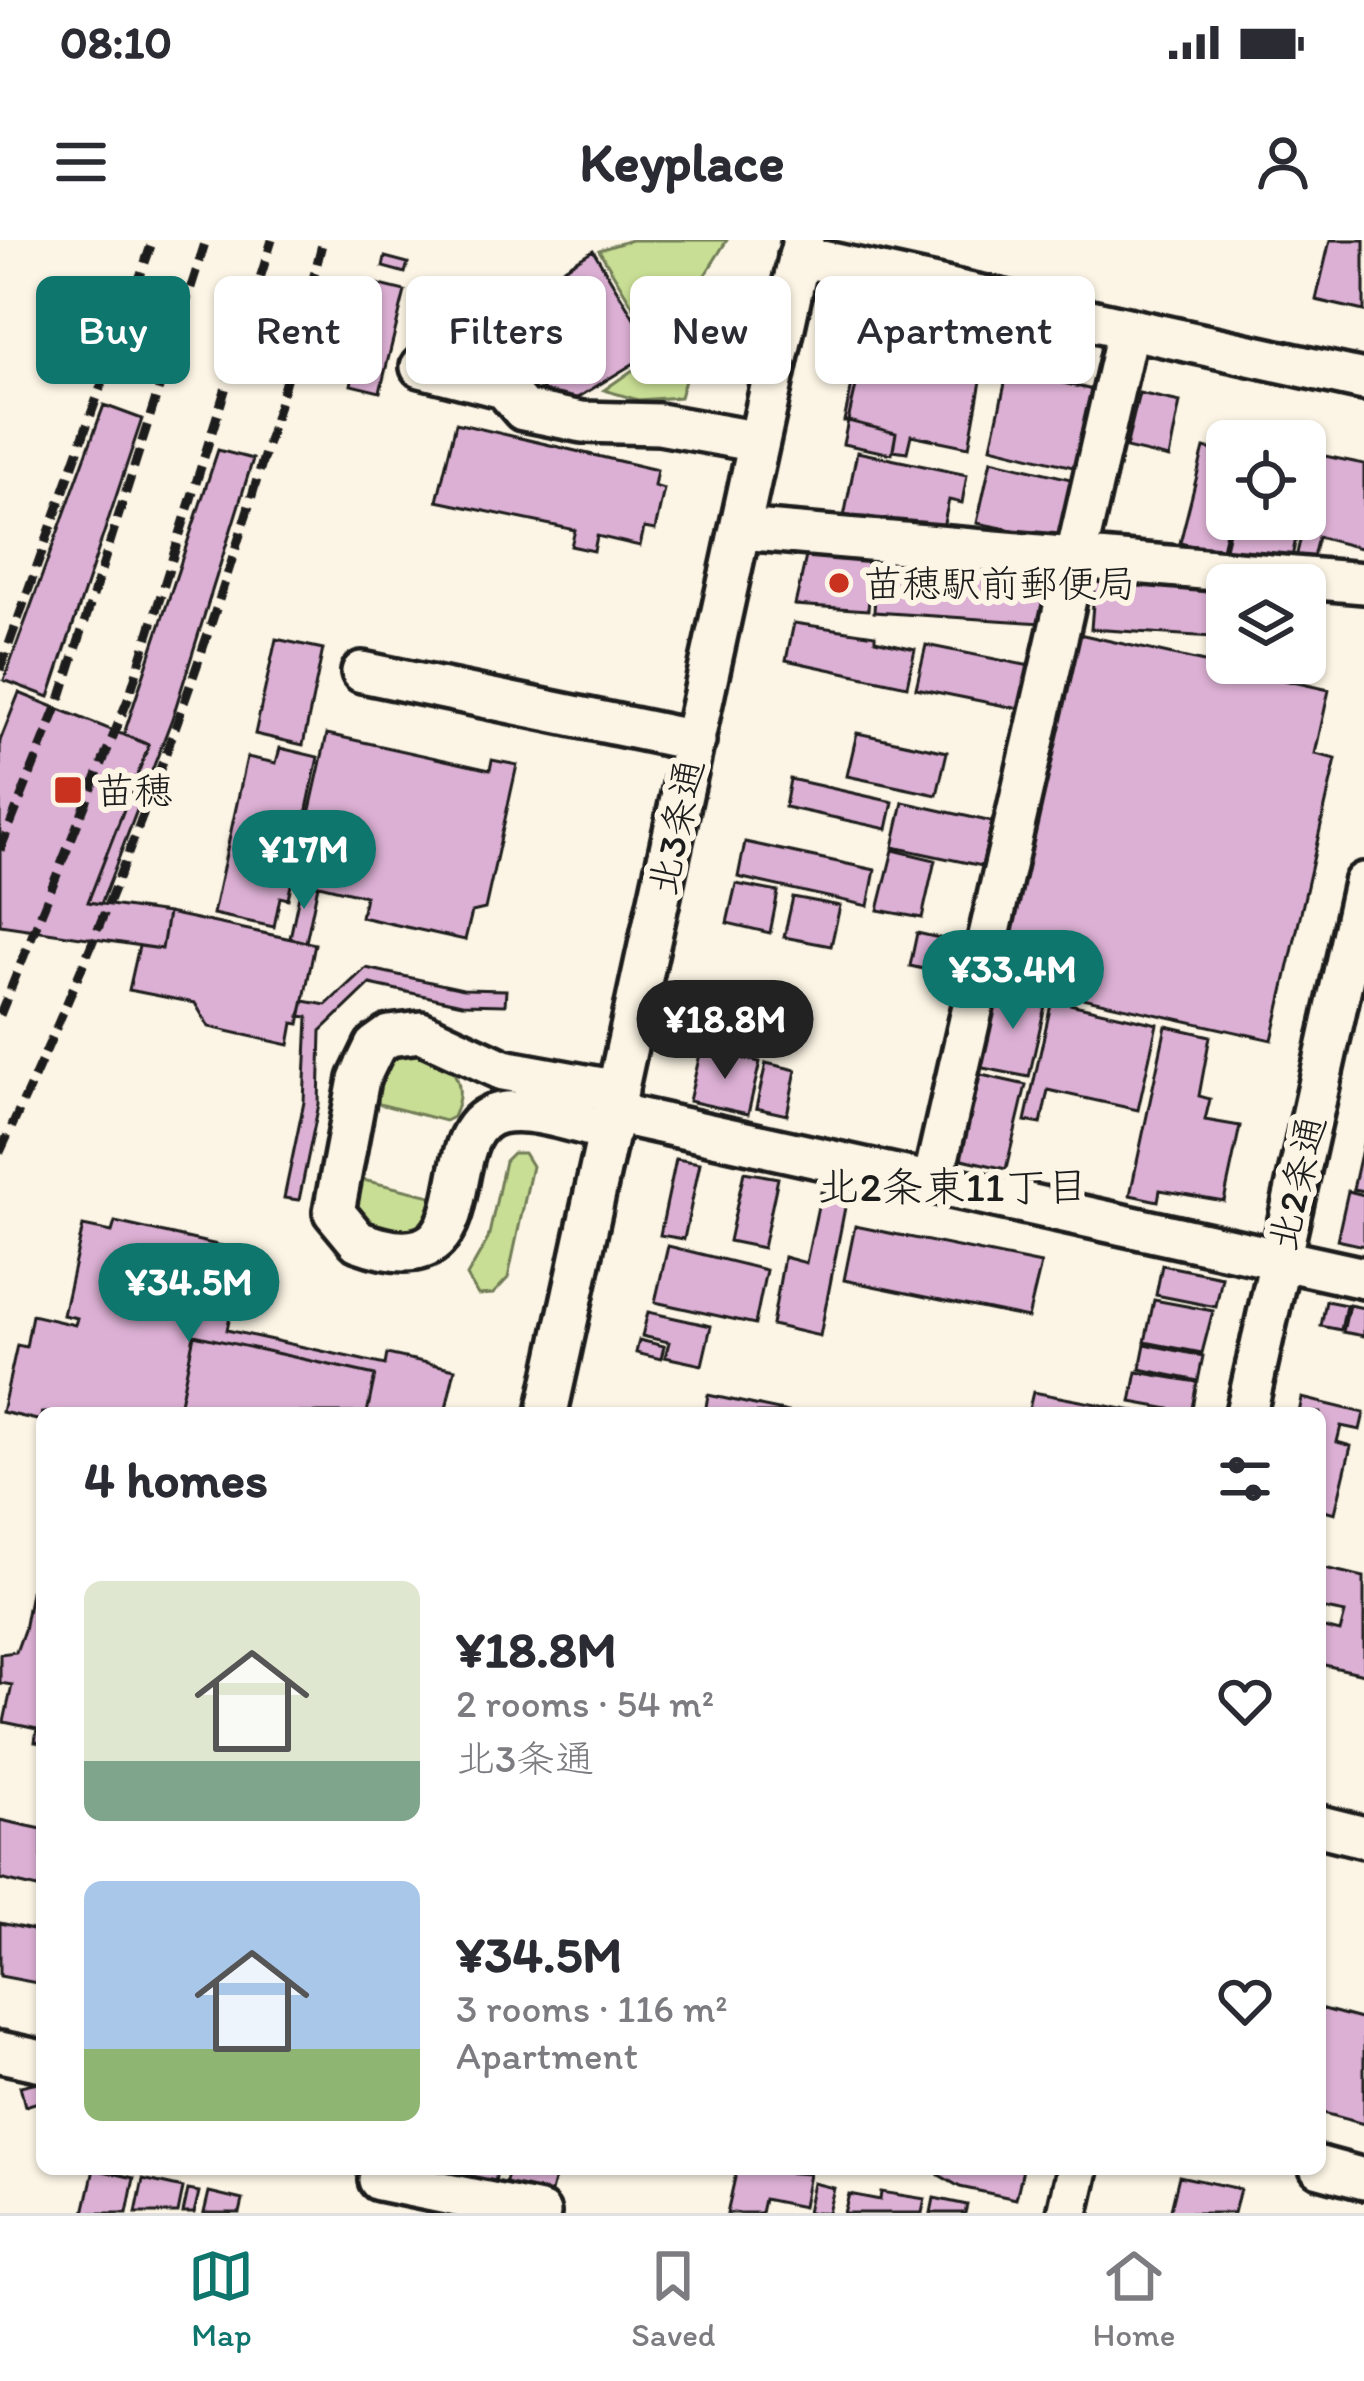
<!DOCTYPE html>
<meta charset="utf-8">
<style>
:root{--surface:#fff;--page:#f2f2f3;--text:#2b2b33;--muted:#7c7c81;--line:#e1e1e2;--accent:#0f766e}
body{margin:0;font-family:Itim,"Klee One",sans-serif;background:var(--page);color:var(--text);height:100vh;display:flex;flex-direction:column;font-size:45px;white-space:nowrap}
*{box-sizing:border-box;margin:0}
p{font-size:39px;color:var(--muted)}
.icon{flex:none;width:66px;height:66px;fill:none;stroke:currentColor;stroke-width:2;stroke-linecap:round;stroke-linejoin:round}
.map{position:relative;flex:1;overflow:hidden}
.drawer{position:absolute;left:36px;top:1167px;width:1290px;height:768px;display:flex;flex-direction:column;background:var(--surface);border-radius:18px;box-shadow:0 3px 9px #0004}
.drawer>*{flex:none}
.hud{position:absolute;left:36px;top:36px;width:1293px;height:108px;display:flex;gap:24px}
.fabs{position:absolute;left:1206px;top:180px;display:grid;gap:24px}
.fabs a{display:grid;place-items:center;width:120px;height:120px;border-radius:18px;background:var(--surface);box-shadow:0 3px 9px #0004;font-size:60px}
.price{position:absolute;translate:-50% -102px;padding:0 27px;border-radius:42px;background:var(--accent);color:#fff;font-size:39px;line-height:78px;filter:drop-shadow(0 3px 6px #0008)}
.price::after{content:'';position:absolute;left:50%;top:72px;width:36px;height:27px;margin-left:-18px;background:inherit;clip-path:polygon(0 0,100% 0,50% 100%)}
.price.on{background:#222;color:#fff}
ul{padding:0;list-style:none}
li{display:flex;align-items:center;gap:36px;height:300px;padding:0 48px}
li span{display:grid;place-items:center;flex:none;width:336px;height:240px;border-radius:18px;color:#555}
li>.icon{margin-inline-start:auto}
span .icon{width:144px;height:144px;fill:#fffc;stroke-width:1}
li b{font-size:51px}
h2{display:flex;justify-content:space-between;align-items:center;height:144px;padding:0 48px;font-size:51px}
.chip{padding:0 42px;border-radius:18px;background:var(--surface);box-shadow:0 3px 9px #0004;font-size:42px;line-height:108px}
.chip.on{background:var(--accent);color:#fff}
.status{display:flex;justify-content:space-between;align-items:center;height:84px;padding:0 60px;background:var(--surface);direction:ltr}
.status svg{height:33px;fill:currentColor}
header{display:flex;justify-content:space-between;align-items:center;height:156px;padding:0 48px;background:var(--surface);font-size:54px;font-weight:700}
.dock{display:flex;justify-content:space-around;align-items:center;height:168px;border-top:3px solid var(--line);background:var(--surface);font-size:33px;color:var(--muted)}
.dock a{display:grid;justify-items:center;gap:6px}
.dock .on{color:var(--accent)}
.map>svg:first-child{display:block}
.green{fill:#c8de94;stroke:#727d58;stroke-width:3}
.building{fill:#dcb0d4;stroke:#1c1c1c;stroke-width:3}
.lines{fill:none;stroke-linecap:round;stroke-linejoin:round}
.minor-casing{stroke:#1c1c1c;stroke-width:48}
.minor{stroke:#fcf5e5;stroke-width:39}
.rail{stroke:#1c1c1c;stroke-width:9;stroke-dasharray:18 9;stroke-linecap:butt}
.poi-dot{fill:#c8321e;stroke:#fcf5e5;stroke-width:4.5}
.labels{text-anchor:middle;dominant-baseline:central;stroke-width:12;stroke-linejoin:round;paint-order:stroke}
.poi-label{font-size:39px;fill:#1c1c1c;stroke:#fcf5e5;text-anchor:start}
.street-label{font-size:39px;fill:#1c1c1c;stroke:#fcf5e5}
.neighbourhood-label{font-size:42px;fill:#1c1c1c;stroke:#fcf5e5}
</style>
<div class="status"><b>08:10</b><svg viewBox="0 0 49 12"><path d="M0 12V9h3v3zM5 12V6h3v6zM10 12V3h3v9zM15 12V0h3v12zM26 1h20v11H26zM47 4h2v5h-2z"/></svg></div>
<header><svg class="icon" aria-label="menu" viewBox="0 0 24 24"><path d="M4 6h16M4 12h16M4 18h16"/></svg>Keyplace<svg class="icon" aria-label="person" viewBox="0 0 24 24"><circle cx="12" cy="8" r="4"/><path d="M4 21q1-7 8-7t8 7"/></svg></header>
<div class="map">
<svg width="1364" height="1973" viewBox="0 0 1364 1973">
<rect width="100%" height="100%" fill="#fcf5e5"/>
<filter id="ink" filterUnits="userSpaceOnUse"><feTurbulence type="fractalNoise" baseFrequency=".00833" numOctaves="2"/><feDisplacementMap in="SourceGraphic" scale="24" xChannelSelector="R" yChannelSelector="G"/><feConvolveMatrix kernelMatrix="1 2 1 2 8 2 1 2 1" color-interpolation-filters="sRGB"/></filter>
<g filter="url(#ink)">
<path class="green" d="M631,0H727L695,51L698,67L720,53L730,65L721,103L702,110L695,107L680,157L638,160L604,150L660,111L599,10Z
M407,809C446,817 472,835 453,877L445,881L379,864C369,838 383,817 407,809Z
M513,913H524L532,926L508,1038L493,1054L478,1055L467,1036L488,999L505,921Z
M363,940L431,956L435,964L430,981L408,995L367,985L353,965Z"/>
<path class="building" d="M1330,0H1364V71L1316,60Z
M593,10L654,111L556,171L527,123L543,114L530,93L561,74L542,42Z
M385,17L408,23L405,33L383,27Z
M376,44L405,51L380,152L351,145Z
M872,100L927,111L923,129L863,116L848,181H844L860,109Z
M863,116L981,141L969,207L911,195L907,212L893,210L896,193L848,181Z
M1008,130L1097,151L1081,229L991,207Z
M1139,153L1180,162L1169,218L1126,208Z
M104,165L142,179L49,457L4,440Z
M848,181L896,193L892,214L843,204Z
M456,183L657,230L654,246L664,249L655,290L644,288L640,306L597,296L594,311L571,306L575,290L437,261Z
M1254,186L1306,197L1305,204L1250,201Z
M1204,208L1227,214L1229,279L1221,313L1180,303Z
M218,210L253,219L173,476L101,664L88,662L149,505L124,494Z
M857,212L967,235L962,263L949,260L942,292L869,277L866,286L843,282Z
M1320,215L1364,224V309L1318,297L1311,325L1295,322Z
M991,220L1079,241L1065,300L977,283Z
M1232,279H1300L1291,322L1223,317Z
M807,312L873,318L868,370L795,365Z
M877,322L1045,333L1042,383L874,372Z
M1095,339L1227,348V398L1091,389Z
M794,383L875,395V400L915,409L907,446L786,420Z
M1079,394L1329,450L1315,514L1336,519L1272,800L1001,740Z
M276,399L323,409L303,505L255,494Z
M926,405L1030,426L1020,469L916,448Z
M19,453L149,505L88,662L168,673L162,709L0,685V501Z
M857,493L947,512L937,555L847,536Z
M327,494L490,530L492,520L517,525L485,669L472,672L465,700L361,677L365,656L302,641L304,633L296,632Z
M280,508L318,517L288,659L280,657L274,687L213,674L247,517L276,523Z
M790,539L893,562L887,589L785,567Z
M903,562L992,582L982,626L893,607Z
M745,602L875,630L868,666L738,637Z
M893,610L935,620L922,678L878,670Z
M302,641L318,645L306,702L290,698Z
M736,644L778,652L770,693L727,683Z
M793,657L840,666L831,706L784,697Z
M168,673L315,704L299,784L293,783L289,805L209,787L195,763L129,750L139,706L162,709Z
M917,693L966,704L960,737L910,726Z
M366,728L463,749L506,750L505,765L462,764L370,744L321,791L319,864L299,960L284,958L304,862L308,777L300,776L304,761L326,765Z
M997,747L1047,757L1029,837L978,827Z
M717,755L802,774L796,799L760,792L755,810L726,804L728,797L708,793Z
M1052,760L1157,784L1138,870L1048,850L1041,884L1025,881Z
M1166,786L1210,796L1199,856L1210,859L1205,880L1240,886L1224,961L1160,950L1158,961L1130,955Z
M701,810L760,822L748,874L689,861Z
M766,823L796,830L787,875L756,868Z
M977,834L1026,845L1006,929L958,918Z
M1364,900V951L1353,949Z
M676,919L700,923L684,999L660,995Z
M744,932L778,938L763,1008L729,1001Z
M1348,951L1364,955V1006L1337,1000Z
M821,952L847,957L820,1096L772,1085L784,1017L806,1023Z
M115,982L222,1006L221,1016L242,1021L227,1090L385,1125L387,1114L455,1129L445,1173H42V1181L2,1172L17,1105L26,1107L32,1075L75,1085L77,1078L63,1075L83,986L112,992Z
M855,986L1041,1024L1028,1078L844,1040Z
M668,1006L766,1030L755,1084L655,1062Z
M1162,1025L1222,1037L1216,1067L1156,1055Z
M1154,1060L1213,1071L1202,1113L1145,1102Z
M1326,1061L1346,1065L1341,1090L1321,1086Z
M1349,1065L1364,1068V1096L1343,1092Z
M648,1072L711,1086L702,1125L665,1117L669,1102L642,1096Z
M194,1095L375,1135L367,1173H178Z
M639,1100L664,1106L661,1119L636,1113Z
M1145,1104L1203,1116L1198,1141L1140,1129Z
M1137,1132L1197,1142L1191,1173L1131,1162Z
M1033,1152L1144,1173H1028Z
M708,1155L793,1173H705Z
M1302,1158L1364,1173L1360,1190L1341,1186L1337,1202L1351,1206L1335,1273L1320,1269V1173H1299Z
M42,1293V1503L35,1502L37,1489L4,1482L12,1445L0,1443V1414L16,1412L24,1390Z
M1320,1327L1364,1337V1434L1320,1424V1387L1340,1392L1345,1373L1320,1368Z
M0,1580L42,1589V1649L0,1639Z
M0,1683L42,1692V1744L0,1736Z
M1320,1768L1364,1780V1884L1320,1872Z
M42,1841V1861L25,1866L20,1846Z
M94,1929L134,1938L127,1973H84Z
M454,1929H497L495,1944L452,1936Z
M509,1929H557L550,1956L505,1946Z
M737,1929L809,1934L803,1967L764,1959L761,1973H727Z
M941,1929H1023L1016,1959L960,1947L939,1935Z
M1179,1936L1240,1949L1234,1973H1170Z
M143,1939L183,1948L178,1973H136Z
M813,1943L834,1948L828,1973H807Z
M188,1950L199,1952L194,1973H183Z
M209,1952L243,1960L240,1973H204Z
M881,1952L925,1959L922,1973H844L849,1954L880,1960Z
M934,1958L967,1965L965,1973H931Z"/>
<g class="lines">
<defs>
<path id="minor" d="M799,16L1364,140
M421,127L504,148L523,170L582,182L659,184L759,202
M741,289L1364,343
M362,432L695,501
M614,873L1364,1038
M610,891C578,884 532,866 500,873C426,889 498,1053 358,1001L334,972L359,839L375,806L389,796L421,792L503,830L618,851
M933,941L1128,88
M547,1173L803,0
M1246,1173L1364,643
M1320,1586L1364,1597
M0,1812L42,1821
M1320,1927L1364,1939
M379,1940L540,1973
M1068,1973L1078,1929"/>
</defs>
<use href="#minor" class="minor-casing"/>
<use href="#minor" class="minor"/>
<path class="rail" d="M0,430L153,0
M0,610L60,460L206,0
M0,775L129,457L272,0
M0,912C138,618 244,315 323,0"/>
</g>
</g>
<g class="poi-dot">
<circle cx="839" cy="343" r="12"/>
<rect x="53" y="535" width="30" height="30" rx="6"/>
</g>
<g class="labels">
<g class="poi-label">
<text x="863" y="343">苗穂駅前郵便局</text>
<text x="95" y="550">苗穂</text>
</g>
<g class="street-label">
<text transform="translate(676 587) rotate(-78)">北3条通</text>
<text transform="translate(1297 943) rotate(-77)">北2条通</text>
</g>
<g class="neighbourhood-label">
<text x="953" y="946">北2条東11丁目</text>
</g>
</g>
</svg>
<div class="fabs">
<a><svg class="icon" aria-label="locate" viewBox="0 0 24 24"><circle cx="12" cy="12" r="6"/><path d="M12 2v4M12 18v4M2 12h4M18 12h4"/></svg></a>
<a><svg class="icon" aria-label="layers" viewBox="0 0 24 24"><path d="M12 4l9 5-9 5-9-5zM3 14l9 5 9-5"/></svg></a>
</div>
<b class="price" style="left:304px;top:672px">¥17M</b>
<b class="price" style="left:1013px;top:792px">¥33.4M</b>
<b class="price on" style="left:725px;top:842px">¥18.8M</b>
<b class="price" style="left:189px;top:1105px">¥34.5M</b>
<div class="hud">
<a class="chip on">Buy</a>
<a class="chip">Rent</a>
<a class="chip">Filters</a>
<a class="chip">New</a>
<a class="chip">Apartment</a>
</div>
<section class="drawer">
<h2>4 homes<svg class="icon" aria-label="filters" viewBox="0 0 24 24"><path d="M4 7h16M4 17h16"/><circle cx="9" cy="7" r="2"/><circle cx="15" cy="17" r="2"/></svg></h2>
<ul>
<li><span style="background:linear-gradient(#dfe7d0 75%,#7fa58c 0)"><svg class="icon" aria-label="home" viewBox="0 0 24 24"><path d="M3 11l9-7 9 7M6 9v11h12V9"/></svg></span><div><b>¥18.8M</b><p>2 rooms · 54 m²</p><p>北3条通</p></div><svg class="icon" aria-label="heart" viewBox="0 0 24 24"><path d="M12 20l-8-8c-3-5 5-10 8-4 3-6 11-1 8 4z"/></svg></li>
<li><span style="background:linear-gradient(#a9c7e8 70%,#8fb573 0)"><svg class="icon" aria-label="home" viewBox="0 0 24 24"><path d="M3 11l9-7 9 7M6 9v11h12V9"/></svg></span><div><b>¥34.5M</b><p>3 rooms · 116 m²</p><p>Apartment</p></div><svg class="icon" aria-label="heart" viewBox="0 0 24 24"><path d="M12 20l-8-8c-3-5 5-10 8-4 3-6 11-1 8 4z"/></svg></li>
</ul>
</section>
</div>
<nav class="dock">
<a class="on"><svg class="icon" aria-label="map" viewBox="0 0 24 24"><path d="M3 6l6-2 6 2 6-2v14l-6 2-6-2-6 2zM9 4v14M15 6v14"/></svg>Map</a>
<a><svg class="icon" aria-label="saved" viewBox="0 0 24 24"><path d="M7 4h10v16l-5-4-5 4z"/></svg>Saved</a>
<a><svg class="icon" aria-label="home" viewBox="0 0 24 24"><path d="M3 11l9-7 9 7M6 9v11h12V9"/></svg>Home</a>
</nav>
